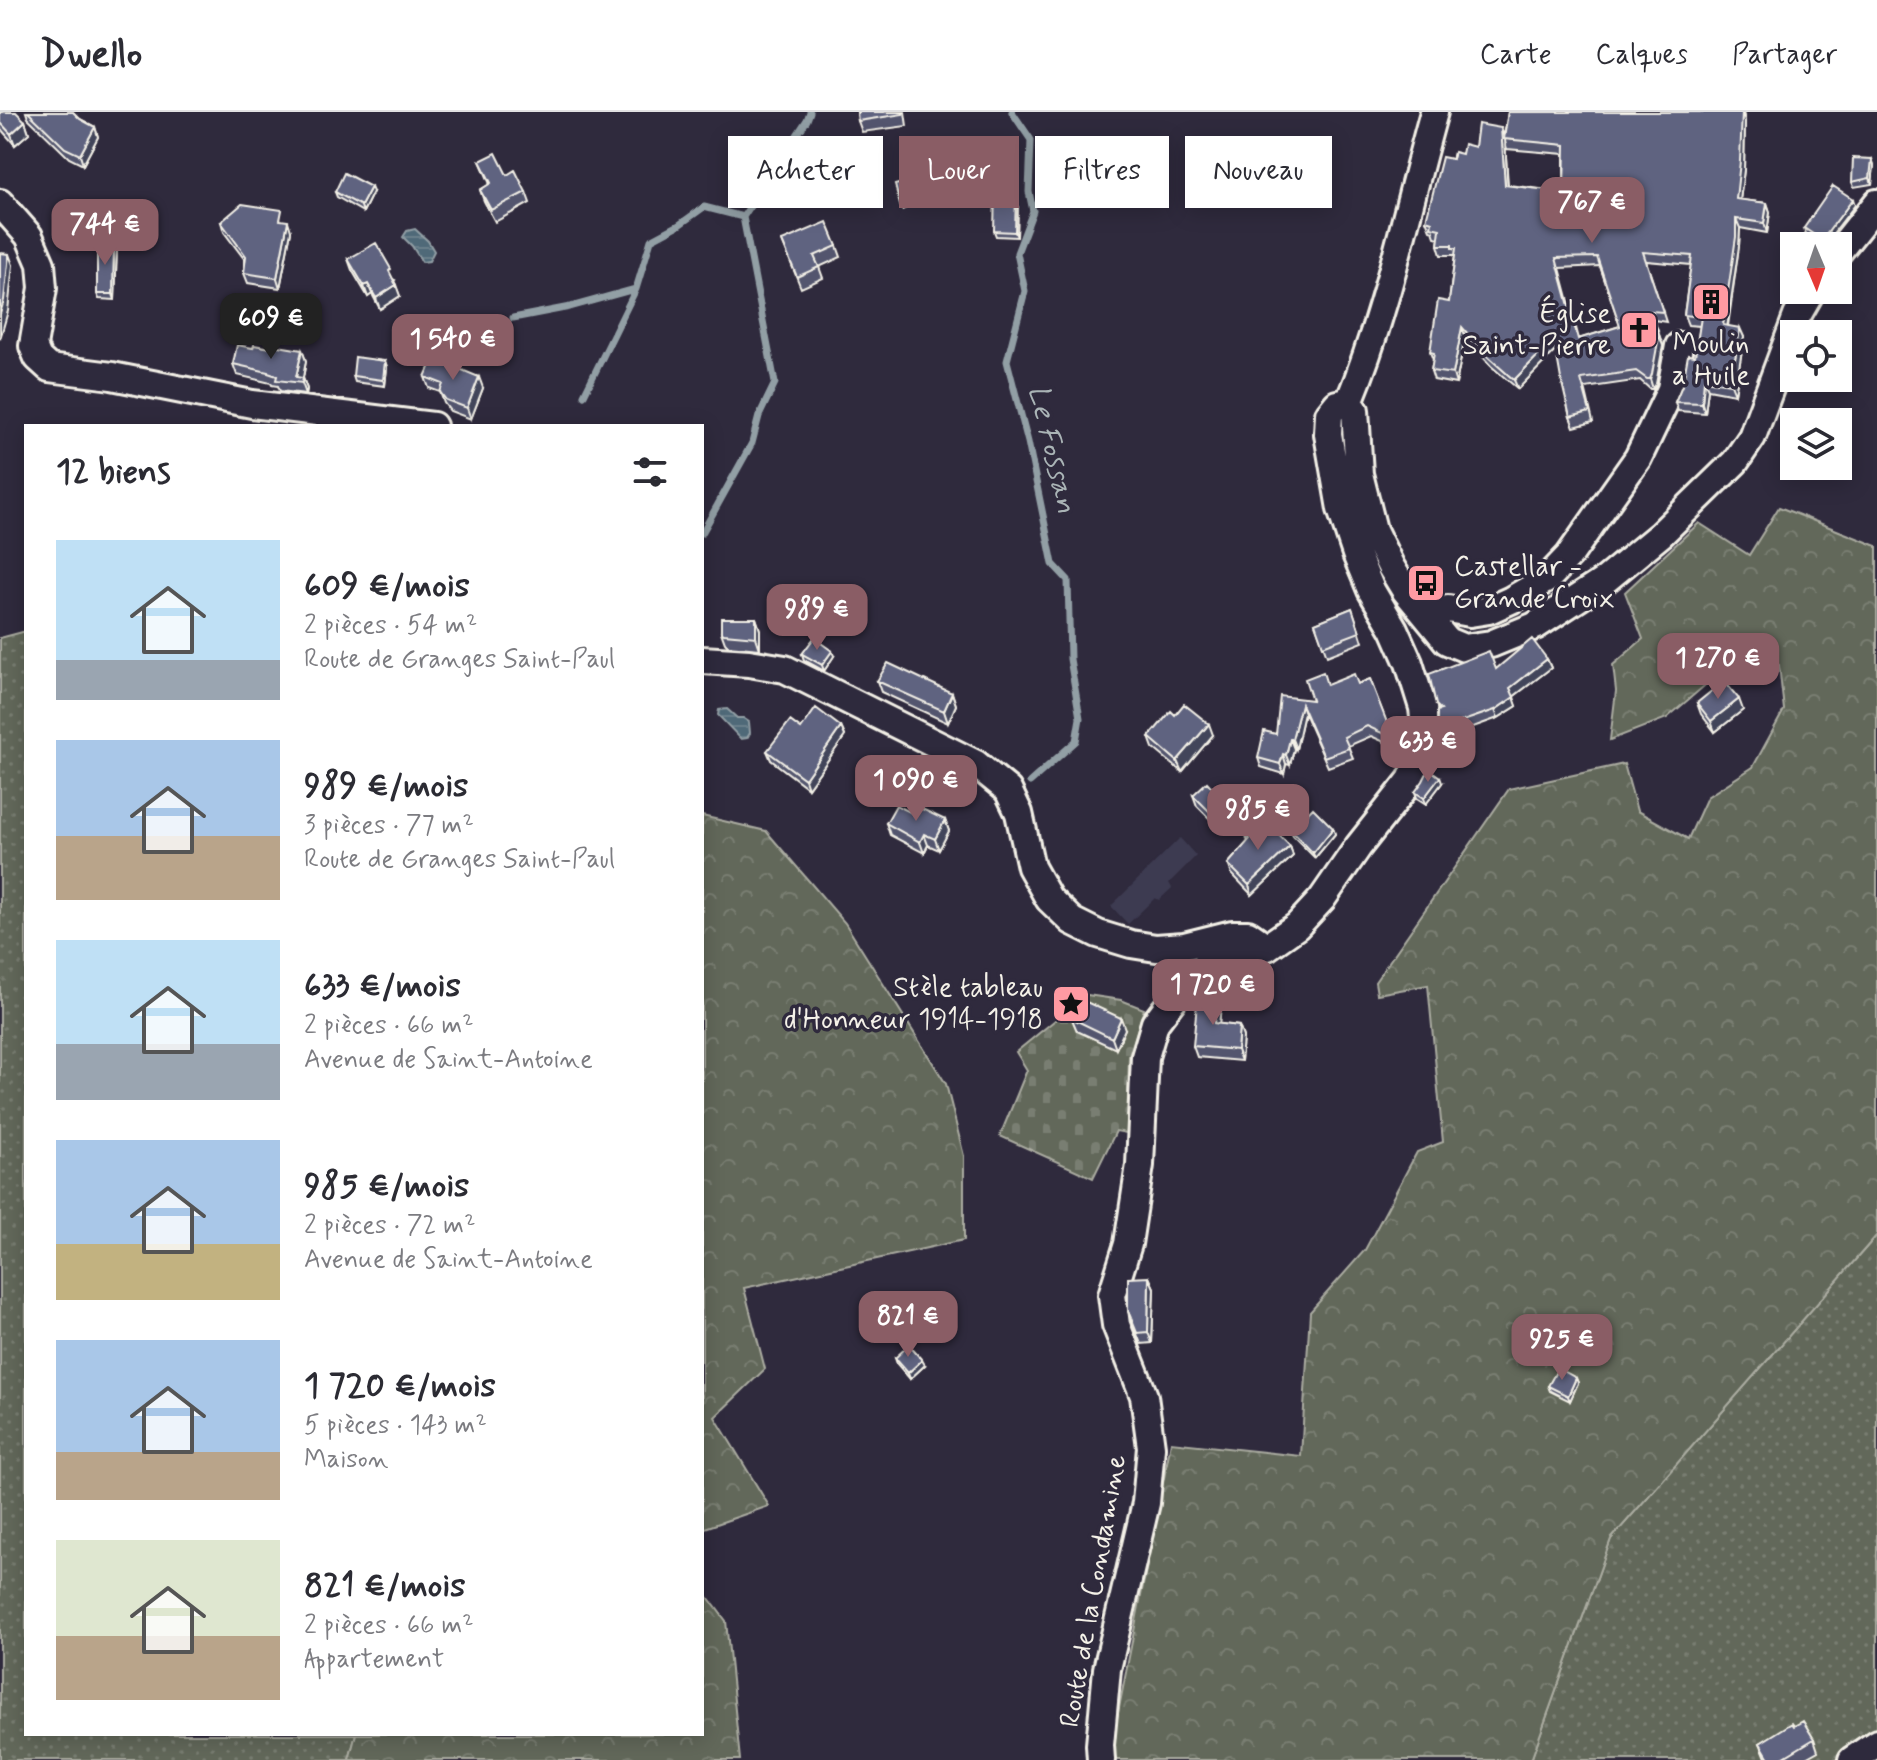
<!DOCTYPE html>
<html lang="fr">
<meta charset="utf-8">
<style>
:root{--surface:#fff;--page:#f7f7f7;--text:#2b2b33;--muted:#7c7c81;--line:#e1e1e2;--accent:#8a5d65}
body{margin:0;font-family:Mynerve,sans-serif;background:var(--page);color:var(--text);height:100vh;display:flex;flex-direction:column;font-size:30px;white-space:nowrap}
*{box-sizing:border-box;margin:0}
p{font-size:26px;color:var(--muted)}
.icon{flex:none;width:44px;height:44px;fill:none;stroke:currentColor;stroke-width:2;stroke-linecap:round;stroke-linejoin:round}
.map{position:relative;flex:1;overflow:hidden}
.sheet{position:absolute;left:24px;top:312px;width:680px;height:1312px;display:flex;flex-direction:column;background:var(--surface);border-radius:0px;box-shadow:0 4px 20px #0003}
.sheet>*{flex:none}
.top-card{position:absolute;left:728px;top:24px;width:760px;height:72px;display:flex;gap:16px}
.needle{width:52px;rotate:178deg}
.fabs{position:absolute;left:1780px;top:120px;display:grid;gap:16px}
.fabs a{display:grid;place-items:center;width:72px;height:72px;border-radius:0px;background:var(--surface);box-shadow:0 4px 20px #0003;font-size:40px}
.price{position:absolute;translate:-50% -68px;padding:0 18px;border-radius:16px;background:var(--accent);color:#fff;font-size:26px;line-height:52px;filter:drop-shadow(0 2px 4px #0008)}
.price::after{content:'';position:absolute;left:50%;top:48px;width:24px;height:18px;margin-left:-12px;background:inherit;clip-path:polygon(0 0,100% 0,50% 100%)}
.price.on{background:#222;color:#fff}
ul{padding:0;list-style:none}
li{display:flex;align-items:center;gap:24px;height:200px;padding:0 32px}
li span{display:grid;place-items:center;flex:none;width:224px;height:160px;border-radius:0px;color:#555}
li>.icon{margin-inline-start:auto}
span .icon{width:96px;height:96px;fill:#fffc;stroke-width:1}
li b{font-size:34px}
h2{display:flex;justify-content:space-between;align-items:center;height:96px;padding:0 32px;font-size:34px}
.tag{padding:0 28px;border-radius:0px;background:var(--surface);box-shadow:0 4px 20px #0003;font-size:28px;line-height:72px}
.tag.on{background:var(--accent);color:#fff}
header{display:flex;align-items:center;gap:48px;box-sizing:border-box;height:112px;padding:0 40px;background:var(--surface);border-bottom:2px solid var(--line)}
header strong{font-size:38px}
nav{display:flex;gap:44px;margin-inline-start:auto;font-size:28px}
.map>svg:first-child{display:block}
.built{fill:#3d3b51}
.grass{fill:url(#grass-dots);stroke:#abaca1;stroke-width:2}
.forest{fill:url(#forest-crowns);stroke:#abaca1;stroke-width:2}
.cemetery{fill:url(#cemetery-stones);stroke:#abaca1;stroke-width:2}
.water{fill:url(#water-rules);stroke:#929fa5;stroke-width:2}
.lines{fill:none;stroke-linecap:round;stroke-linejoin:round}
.stream{stroke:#929fa5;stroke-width:7}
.minor-casing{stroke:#f4f1e8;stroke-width:32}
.minor{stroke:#2f2a3d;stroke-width:26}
.wall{fill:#52556e;stroke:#f4f1e8;stroke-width:2;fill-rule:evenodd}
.shaded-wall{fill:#42455a;stroke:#f4f1e8;stroke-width:2}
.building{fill:#5f6380;stroke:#f4f1e8;stroke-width:2;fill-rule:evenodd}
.labels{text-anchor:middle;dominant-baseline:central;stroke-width:7;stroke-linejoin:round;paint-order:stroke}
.poi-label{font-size:28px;fill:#f4f1e8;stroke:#2f2a3d;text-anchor:end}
.street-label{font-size:28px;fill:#f4f1e8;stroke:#2f2a3d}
.water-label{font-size:30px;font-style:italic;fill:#aab4b6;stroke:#2f2a3d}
</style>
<header>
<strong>Dwello</strong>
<nav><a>Carte</a><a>Calques</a><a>Partager</a></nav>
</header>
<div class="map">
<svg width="1877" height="1648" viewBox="0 0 1877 1648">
<defs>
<pattern id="grass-dots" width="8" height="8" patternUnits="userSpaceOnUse" patternTransform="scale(2)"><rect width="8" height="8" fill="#62685a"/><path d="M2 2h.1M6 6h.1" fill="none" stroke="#797e72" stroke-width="1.8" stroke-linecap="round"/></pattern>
<pattern id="forest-crowns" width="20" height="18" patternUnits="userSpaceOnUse" patternTransform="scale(2)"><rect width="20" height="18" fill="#62685a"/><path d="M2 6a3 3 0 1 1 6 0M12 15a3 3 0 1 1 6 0" fill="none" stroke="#797e72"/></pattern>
<pattern id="cemetery-stones" width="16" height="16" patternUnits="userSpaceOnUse" patternTransform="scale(2)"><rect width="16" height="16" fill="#62685a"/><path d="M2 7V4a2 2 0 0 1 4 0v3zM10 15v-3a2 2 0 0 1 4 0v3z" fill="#797e72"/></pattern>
<pattern id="water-rules" width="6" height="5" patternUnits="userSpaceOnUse" patternTransform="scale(2)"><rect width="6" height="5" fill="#506978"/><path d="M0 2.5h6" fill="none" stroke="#6a7f8b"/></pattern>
</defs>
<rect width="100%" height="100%" fill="#2f2a3d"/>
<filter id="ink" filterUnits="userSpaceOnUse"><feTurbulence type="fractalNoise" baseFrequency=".0125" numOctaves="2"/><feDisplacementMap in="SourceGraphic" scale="16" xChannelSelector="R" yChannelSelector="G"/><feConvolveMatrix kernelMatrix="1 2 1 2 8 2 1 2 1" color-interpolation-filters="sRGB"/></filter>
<g filter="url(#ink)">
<path class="built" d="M1180,726L1196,744L1169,771L1172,776L1159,788L1155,786L1128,812L1111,794Z"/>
<path class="grass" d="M26,519V1622H356L349,1648H0V526Z
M1877,1123V1648H1531L1611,1427Z"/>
<path class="forest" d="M1779,395L1877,434V1123L1611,1427L1531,1648H1113L1111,1637L1171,1330L1301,1344L1310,1200L1365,1138L1417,1040L1443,1030L1428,873L1377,882L1375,870L1509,677L1624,652L1637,699L1688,727L1707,685L1753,655L1784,598L1779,553L1724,557L1667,606L1610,628L1616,579L1613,553L1643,527L1625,480L1699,411L1749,443Z
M702,704L766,719L845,811L946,972L964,1044V1128L744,1176L765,1257L715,1305L769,1394L702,1417Z
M702,1477L726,1509L740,1648H349L356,1622H702Z"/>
<path class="cemetery" d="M1067,880L1121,888L1144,897L1129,944L1127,1021L1116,1019L1093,1066L1000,1024L1027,958L1016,940L1065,900Z"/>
<path class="water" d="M415,117L428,129L434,139L429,149L422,150L412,134L403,125L407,119Z
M727,597L737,606H743L749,610L750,621L747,626L741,627L718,603L719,598Z"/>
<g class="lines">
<path class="stream" d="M1012,0L1031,28L1029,80L1033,99L1017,141L1025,179L1007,249L1028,330L1053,452L1068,468L1070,547L1080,606L1076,629L1030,670
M513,206L570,195L635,177
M584,283L636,177L651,128L679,113L704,95L743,105
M702,421L752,331L759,304L775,271L743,105L807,8L810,0"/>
<defs>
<path id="minor" d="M0,91L29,124L41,152L43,176L33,234L38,246L49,256L112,264L252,292L433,314
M1838,140L1877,91
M1349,290L1355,298L1359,362L1373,418L1391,455L1405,478L1447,529L1464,536L1491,532L1535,514L1604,469L1661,422L1735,350L1752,325L1797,204L1812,178
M1349,290C1387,198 1407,96 1434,0
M1430,507L1440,500L1448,497L1470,501L1489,498L1511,488L1547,467L1569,444L1638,346L1671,277L1679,234
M702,548L749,551L785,557L976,652L1008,678L1019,701L1031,755L1049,787L1072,809L1098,822L1131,832L1156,836L1184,834L1232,822H1248L1267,835
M1101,1648L1100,1633L1107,1557L1146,1391L1151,1335L1144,1284L1116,1213L1112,1183L1128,1132L1140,1053L1145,945L1155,911L1190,865L1213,848L1267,835L1297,814L1322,787L1358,735L1411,668L1423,641L1425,616L1423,596L1409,551L1394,517L1371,478L1356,442L1341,397L1328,322L1329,302L1337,292L1349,290
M1852,1648L1877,1631"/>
</defs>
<use href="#minor" class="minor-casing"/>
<use href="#minor" class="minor"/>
</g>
<path class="wall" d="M0,0L25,9L29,21L15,33L0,16Z
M26,0H73L80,7L95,15L98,25L83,53L69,46L28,6Z
M857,0H905L907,14L862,20L858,9Z
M1508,0H1743L1745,9L1744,58L1740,88L1767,91L1770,100L1767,121L1740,116L1739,134L1728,214L1744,225L1735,282L1708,277L1705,301L1678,299L1675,290L1695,244L1700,214L1688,213L1684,203L1691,153L1646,149L1666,210L1654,208L1663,234L1656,272L1653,277H1650L1640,268L1585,276L1593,310L1574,315L1570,305L1556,238L1518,277L1491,254L1465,225L1456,272L1434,268L1431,259L1433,248L1430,240L1449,190L1455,143H1441L1438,133L1439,126L1435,125L1433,119L1430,118L1426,108L1452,47L1475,35L1501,16L1504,24ZM1505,30L1507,37L1564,42V80L1508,73ZM1600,154L1620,214L1579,227L1560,156Z
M1872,47L1874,53L1872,72L1854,75L1852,70Z
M480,49L507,63L526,80L530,91L495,110L484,89L480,78L490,72Z
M917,67L924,88L902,98L900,93Z
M335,80H373L363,100L337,85Z
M1018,86L1017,125L996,124L994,119Z
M1855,93L1824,133L1806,122L1804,116Z
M285,109L291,119L280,176L248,171L244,161L245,148L224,120L221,110Z
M782,129L837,134L841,145L819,155L823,166L801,176Z
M117,134L115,188L99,187L97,182Z
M348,147L395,168L394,169L400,184L380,197L372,182L368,185L352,158Z
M271,236L302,238L306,249L303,266L307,277L306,282L280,279L278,274L272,273L271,271L237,263L233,252Z
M385,249L387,255L385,274L355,270L353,264Z
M425,265L483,276L471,307L450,299L444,291L440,280L429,276Z
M1352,496L1363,530L1327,544L1315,511Z
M756,506L760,518V537L728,534L725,531L721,520Z
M802,542L834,544L824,559L804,548Z
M1547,547L1551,556L1513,585L1517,594L1498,606L1440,627L1437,618L1439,599L1436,593L1496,557Z
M1370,567L1396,635L1371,624L1348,634L1353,646L1328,655L1304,601L1296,637H1294L1290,653L1286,652L1284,662L1261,655L1258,646L1276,622L1327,573L1358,572Z
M877,569L952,581L956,593L948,611L881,580Z
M1697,591L1743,598L1715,620L1701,602Z
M1175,603L1213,623L1182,660L1153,636L1149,625Z
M841,615L845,624L808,676L771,648L767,639L801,617Z
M1442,671L1426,692L1417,686L1415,680Z
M1193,683L1235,707L1222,719L1197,694Z
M914,702L945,708L949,719L939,738L928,733L924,741L890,723L886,711Z
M1333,716L1335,722L1315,746L1293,724L1291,718Z
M1245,721L1290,734L1293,744L1252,783L1232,762L1228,752L1248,730Z
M1221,894L1219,912L1239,914L1243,925L1241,949L1197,945L1193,934Z
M1069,900L1125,917L1116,937L1077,919Z
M1149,1165L1154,1176L1152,1231L1141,1232L1128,1199Z
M895,1246L925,1253L910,1267L897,1252Z
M1576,1266L1578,1271L1570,1289L1550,1279L1548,1274Z
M1794,1614L1814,1627L1818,1639L1802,1648H1767L1760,1631Z"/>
<path class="shaded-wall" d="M1742,0L1745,9L1744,58L1739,96L1736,87Z
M25,9L29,21L15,33L11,22Z
M95,15L98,25L83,53L80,43Z
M1501,16L1505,27L1508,82L1505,73Z
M1872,47L1874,53L1872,72L1870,66Z
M371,75L373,80L363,100L361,94Z
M1016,81L1018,86L1017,125L1015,120Z
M1853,87L1855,93L1824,133L1822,128Z
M1767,91L1770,100L1767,121L1764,111Z
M1736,107L1740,116L1739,134L1726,223L1723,213Z
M288,109L291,119L280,176L277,166Z
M114,129L117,134L115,188L113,182Z
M9,142L13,153L8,199L0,227V202Z
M368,172L372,182L368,185L364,174Z
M396,173L400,184L380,197L376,186Z
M1651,199L1663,234L1656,272L1653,277L1650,267Z
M1462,215L1465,225L1456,272L1453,262Z
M1740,216L1744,225L1735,282L1731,272Z
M1554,227L1558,236L1518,277L1514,268Z
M302,238L306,249L302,271L296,265Z
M385,249L387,255L385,274L383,268Z
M479,265L483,276L471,307L467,296Z
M303,266L307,277L306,282L302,271Z
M1704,268L1708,277L1705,301L1702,291Z
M756,506L760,518V537L756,525Z
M832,539L834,544L824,559L822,553Z
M1547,547L1551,556L1513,585L1510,576Z
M952,581L956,593L948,611L944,599Z
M1514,585L1517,594L1498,606L1495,598Z
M1739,587L1743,598L1715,620L1711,609Z
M1301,592L1304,601L1296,637L1292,627Z
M1209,612L1213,623L1182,660L1177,649Z
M841,615L845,624L808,676L805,667Z
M1290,627L1294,637L1290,653L1286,643Z
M1283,642L1286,652L1284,662L1280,652Z
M1440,665L1442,671L1426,692L1424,686Z
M1231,696L1235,707L1222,719L1218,708Z
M945,708L949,719L939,738L935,727Z
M1333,716L1335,722L1315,746L1313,741Z
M924,722L928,733L924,741L920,730Z
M1290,734L1293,744L1252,783L1249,773Z
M1217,883L1221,894L1218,922L1214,911Z
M1121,906L1125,917L1116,937L1112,926Z
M1239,914L1243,925L1241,949L1237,938Z
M1149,1165L1154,1176L1152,1231L1148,1220Z
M922,1248L925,1253L910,1267L908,1261Z
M1576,1266L1578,1271L1570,1289L1568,1284Z"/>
<path class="building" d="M0,0H16L25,9L11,22L0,10Z
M28,0H73L80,7L95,15L80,43L65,36Z
M857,0H903V2L858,9Z
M1508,0H1742L1740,49L1736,87L1767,91L1764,111L1736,107V125L1723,213L1740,216L1731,272L1704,268L1702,291L1675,290L1683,271L1688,243L1695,244L1701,205L1684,203L1692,144L1643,140L1663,200L1651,199L1659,224L1652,262L1650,267H1647L1636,259L1581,267L1590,300L1570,305L1561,267L1554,227L1514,268L1487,244L1462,215L1453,262L1431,259L1434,241L1430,240L1438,188L1449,190L1456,136H1452V133H1438L1440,117L1431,115L1432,110L1426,108L1442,45L1452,47L1454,40L1462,42L1464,32L1475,35L1478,12L1501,16L1505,73L1564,80L1565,33L1504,27ZM1597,145L1620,214L1578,227L1556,146Z
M496,41L507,63L515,58L526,80L491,98L480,78L491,71L480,49Z
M1853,46L1872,47L1870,66L1852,70Z
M344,61L371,75L361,94L335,80Z
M917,67L922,82L900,93L895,73Z
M1833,74L1853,87L1822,128L1804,116Z
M995,80L1016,81L1015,120L994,119Z
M242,92L282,98L280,108L288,109L277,166L244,161L246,144L221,110Z
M827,110L837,134L814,144L819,155L797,165L782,129Z
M97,128L114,129L113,182H97Z
M376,131L391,157L389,159L396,173L376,186L368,172L364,174L348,147Z
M0,141L9,142L4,188L0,202Z
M237,233L253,236L254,233L271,236L272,233L302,238L296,265L303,266L302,271L276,268L277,264L268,261V260L233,252Z
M355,245L385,249L383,268L353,264Z
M433,246L479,265L467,296L446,288L440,280L443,272L425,265Z
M1352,496L1360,520L1323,534L1315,511Z
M721,506H756V525L724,522L721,520Z
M814,526L832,539L822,553L802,542Z
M1532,527L1547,547L1510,576L1514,585L1495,598L1437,618V599L1441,598L1436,593L1429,562L1489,539L1496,557Z
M888,551L952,581L944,599L877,569Z
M1323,560L1327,573L1354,562L1358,572L1370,567L1393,626L1367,614L1344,625L1349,636L1324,645L1301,592L1292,627H1290L1286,643L1283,642L1280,652L1258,646L1264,619L1276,622L1280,584L1312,588L1305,567Z
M1724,569L1739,587L1711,609L1697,591Z
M1184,592L1209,612L1177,649L1149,625L1171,599L1175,603Z
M816,596L841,615L805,667L767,639L790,609L801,617Z
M1429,657L1440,665L1424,686L1415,680L1423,669Z
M1207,670L1231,696L1218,708L1193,683Z
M896,693L914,702L918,695L945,708L935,727L924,722L920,730L886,711Z
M1313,696L1333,716L1313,741L1291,718Z
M1260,705L1290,734L1249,773L1228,752L1250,727L1245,721Z
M1198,881L1217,883L1214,911L1239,914L1237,938L1193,934Z
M1075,888H1082L1121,906L1112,926L1073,907L1069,900L1070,893Z
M1149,1165L1148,1220L1137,1221L1128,1199V1166Z
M909,1233L922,1248L908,1261L895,1246Z
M1558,1256L1576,1266L1568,1284L1548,1274Z
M1803,1609L1814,1627L1779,1648H1770L1760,1631L1792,1611L1794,1614Z"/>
</g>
<defs>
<symbol id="building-square" viewBox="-11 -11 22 22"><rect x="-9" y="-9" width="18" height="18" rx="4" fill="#ff9aa2" stroke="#2f2a3d"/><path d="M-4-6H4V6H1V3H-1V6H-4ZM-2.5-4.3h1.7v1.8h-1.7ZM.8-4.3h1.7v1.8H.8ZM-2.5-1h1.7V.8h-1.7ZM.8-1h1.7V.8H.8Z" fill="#111"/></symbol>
<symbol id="church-square" viewBox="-11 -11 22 22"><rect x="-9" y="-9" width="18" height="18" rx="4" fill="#ff9aa2" stroke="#2f2a3d"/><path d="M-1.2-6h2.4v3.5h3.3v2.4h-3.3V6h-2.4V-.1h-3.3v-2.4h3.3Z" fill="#111"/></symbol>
<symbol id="bus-square" viewBox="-11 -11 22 22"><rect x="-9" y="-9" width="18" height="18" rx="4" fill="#ff9aa2" stroke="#2f2a3d"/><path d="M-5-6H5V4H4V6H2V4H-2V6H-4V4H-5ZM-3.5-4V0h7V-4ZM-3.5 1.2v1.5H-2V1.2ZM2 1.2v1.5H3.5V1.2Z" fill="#111"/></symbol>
<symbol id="sight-square" viewBox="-11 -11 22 22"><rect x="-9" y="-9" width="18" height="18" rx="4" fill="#ff9aa2" stroke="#2f2a3d"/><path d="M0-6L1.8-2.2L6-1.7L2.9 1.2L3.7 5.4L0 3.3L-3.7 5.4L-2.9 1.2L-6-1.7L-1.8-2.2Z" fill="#111"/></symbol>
</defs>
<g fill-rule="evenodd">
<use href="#building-square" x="1689" y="168" width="44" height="44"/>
<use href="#church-square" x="1617" y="196" width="44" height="44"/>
<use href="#bus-square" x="1404" y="449" width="44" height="44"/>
<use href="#sight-square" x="1049" y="870" width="44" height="44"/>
</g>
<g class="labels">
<g class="poi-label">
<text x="1611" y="202">Église<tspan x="1611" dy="32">Saint-Pierre</tspan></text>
<text x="1711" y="232" text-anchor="middle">Moulin<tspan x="1711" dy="32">a Huile</tspan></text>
<text x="1454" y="455" text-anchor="start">Castellar -<tspan x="1454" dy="32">Grande Croix</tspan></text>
<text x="1043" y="876">Stèle tableau<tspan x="1043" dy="32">d'Honneur 1914-1918</tspan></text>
</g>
<g class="street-label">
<text transform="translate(1094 1479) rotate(-80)">Route de la Condamine</text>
</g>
<g class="water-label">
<text transform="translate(1052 337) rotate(77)">Le Fossan</text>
</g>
</g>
</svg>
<div class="fabs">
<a><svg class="needle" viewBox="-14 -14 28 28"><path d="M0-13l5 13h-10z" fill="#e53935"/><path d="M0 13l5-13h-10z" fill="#7c7c81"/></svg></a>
<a><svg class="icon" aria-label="locate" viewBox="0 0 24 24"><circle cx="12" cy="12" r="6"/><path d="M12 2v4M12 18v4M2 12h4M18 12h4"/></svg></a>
<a><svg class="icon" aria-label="layers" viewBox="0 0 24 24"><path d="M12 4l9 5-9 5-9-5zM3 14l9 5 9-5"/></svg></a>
</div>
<b class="price" style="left:1592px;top:133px">767 €</b>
<b class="price" style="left:105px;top:155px">744 €</b>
<b class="price on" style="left:271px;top:249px">609 €</b>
<b class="price" style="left:453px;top:270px">1 540 €</b>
<b class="price" style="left:817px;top:540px">989 €</b>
<b class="price" style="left:1718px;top:589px">1 270 €</b>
<b class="price" style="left:1428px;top:672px">633 €</b>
<b class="price" style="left:916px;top:711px">1 090 €</b>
<b class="price" style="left:1258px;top:740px">985 €</b>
<b class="price" style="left:1213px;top:915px">1 720 €</b>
<b class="price" style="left:908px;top:1247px">821 €</b>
<b class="price" style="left:1562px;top:1270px">925 €</b>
<div class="top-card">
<a class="tag">Acheter</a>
<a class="tag on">Louer</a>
<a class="tag">Filtres</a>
<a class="tag">Nouveau</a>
</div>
<section class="sheet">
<h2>12 biens<svg class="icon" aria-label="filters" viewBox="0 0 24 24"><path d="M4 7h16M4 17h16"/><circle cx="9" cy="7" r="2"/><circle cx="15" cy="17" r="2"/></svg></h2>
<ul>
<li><span style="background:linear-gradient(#bfe0f5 75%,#9aa5b1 0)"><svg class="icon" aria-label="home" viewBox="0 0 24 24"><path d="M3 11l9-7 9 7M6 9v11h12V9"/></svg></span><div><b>609 €/mois</b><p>2 pièces · 54 m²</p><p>Route de Granges Saint-Paul</p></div></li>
<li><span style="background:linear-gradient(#a9c7e8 60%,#b9a48a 0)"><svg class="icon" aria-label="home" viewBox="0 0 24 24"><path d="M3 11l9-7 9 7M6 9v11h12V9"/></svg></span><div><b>989 €/mois</b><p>3 pièces · 77 m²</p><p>Route de Granges Saint-Paul</p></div></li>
<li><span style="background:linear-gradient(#bfe0f5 65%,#9aa5b1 0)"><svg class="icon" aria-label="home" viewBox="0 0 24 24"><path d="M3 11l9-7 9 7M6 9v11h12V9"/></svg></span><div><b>633 €/mois</b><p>2 pièces · 66 m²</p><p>Avenue de Saint-Antoine</p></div></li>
<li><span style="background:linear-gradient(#a9c7e8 65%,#c2b280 0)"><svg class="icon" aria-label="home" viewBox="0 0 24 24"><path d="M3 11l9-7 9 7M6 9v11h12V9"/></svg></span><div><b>985 €/mois</b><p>2 pièces · 72 m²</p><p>Avenue de Saint-Antoine</p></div></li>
<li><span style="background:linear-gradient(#a9c7e8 70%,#b9a48a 0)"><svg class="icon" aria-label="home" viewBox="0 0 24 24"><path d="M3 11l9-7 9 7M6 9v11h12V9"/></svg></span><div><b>1 720 €/mois</b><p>5 pièces · 143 m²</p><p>Maison</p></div></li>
<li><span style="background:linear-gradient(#dfe7d0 60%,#b9a48a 0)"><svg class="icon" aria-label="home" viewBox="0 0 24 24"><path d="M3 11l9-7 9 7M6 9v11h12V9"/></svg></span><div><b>821 €/mois</b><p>2 pièces · 66 m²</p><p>Appartement</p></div></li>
</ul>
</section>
</div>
